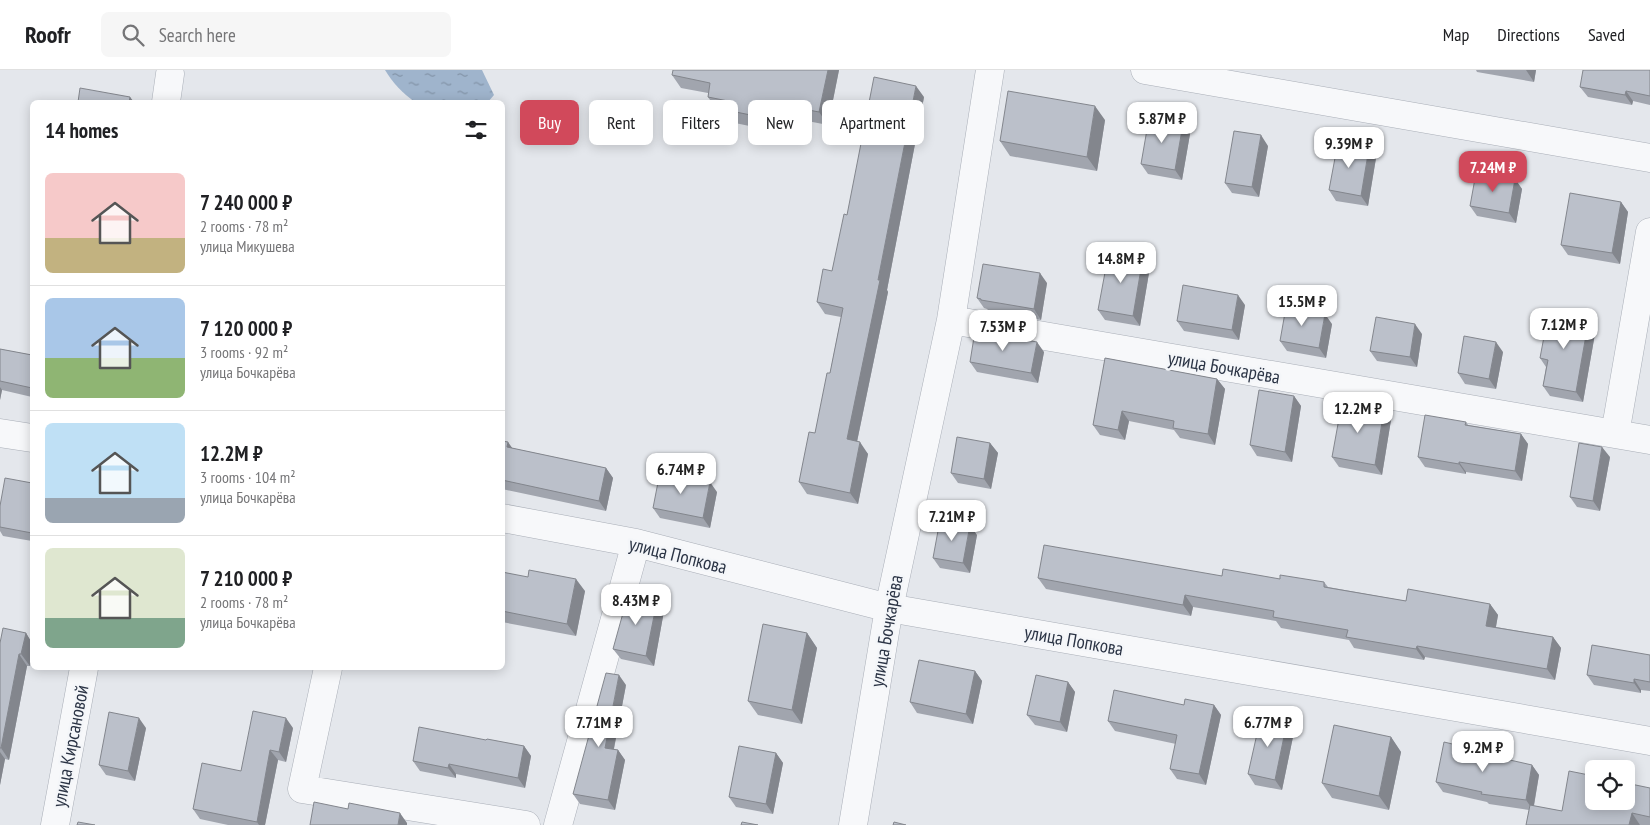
<!DOCTYPE html>
<meta charset="utf-8">
<style>
:root{--surface:#fff;--page:#f6f6f6;--text:#202124;--muted:#757577;--line:#e0e0e0;--accent:#d1495b}
body{margin:0;font-family:"PT Sans Narrow",sans-serif;background:var(--page);color:var(--text);height:100vh;display:flex;flex-direction:column;font-size:19px;white-space:nowrap}
*{box-sizing:border-box;margin:0}
p{font-size:16px;color:var(--muted)}
.icon{flex:none;width:28px;height:28px;fill:none;stroke:currentColor;stroke-width:2;stroke-linecap:round;stroke-linejoin:round}
.map{position:relative;flex:1;overflow:hidden}
.panel{position:absolute;left:30px;top:30px;width:475px;height:570px;display:flex;flex-direction:column;background:var(--surface);border-radius:8px;box-shadow:0 2px 12px #0003}
.panel>*{flex:none}
.hud{position:absolute;left:520px;top:30px;width:475px;height:45px;display:flex;gap:10px}
.controls{position:absolute;left:1585px;top:690px;display:grid;gap:10px}
.controls a{display:grid;place-items:center;width:50px;height:50px;border-radius:8px;background:var(--surface);box-shadow:0 2px 12px #0003;font-size:25px}
.price{position:absolute;translate:-50% -42px;padding:0 11px;border-radius:10px;background:#fff;color:#222;font-size:16px;line-height:32px;filter:drop-shadow(0 1px 2px #0008)}
.price::after{content:'';position:absolute;left:50%;top:30px;width:15px;height:11px;margin-left:-8px;background:inherit;clip-path:polygon(0 0,100% 0,50% 100%)}
.price.active{background:var(--accent);color:#fff}
ul{padding:0;list-style:none}
li{display:flex;align-items:center;gap:15px;height:125px;padding:0 15px}
li+li{border-top:1px solid var(--line)}
li span{display:grid;place-items:center;flex:none;width:140px;height:100px;border-radius:8px;color:#555}
li>.icon{margin-inline-start:auto}
span .icon{width:60px;height:60px;fill:#fffc;stroke-width:1}
li b{font-size:21px}
h2{display:flex;justify-content:space-between;align-items:center;height:60px;padding:0 15px;font-size:21px}
.tag{padding:0 18px;border-radius:8px;background:var(--surface);box-shadow:0 2px 12px #0003;font-size:18px;line-height:45px}
.tag.active{background:var(--accent);color:#fff}
header{display:flex;align-items:center;gap:30px;box-sizing:border-box;height:70px;padding:0 25px;background:var(--surface);border-bottom:1px solid var(--line)}
header strong{font-size:24px}
nav{display:flex;gap:28px;margin-inline-start:auto;font-size:18px}
.search{width:350px;height:45px;background:var(--page);display:flex;align-items:center;gap:12px;box-sizing:border-box;padding:0 18px;border-radius:8px;color:var(--muted);font-size:19px}
.map>svg:first-child{display:block}
.water{fill:url(#water-ripples)}
.lines{fill:none;stroke-linecap:round;stroke-linejoin:round}
.minor-casing{stroke:#a9aeb7;stroke-width:29}
.minor{stroke:#f7f8fa;stroke-width:28}
.wall{fill:#a1a5ae}
.shaded-wall{fill:#83868d}
.building{fill:#bbc0ca;stroke:#83868d}
.labels{text-anchor:middle;dominant-baseline:central;stroke-width:5;stroke-linejoin:round;paint-order:stroke}
.street-label{font-size:19px;fill:#2b3445;stroke:#f4f6f9}
</style>
<header>
<strong>Roofr</strong>
<div class="search"><svg class="icon" aria-label="search" viewBox="0 0 24 24"><circle cx="10" cy="10" r="6"/><path d="M15 15l6 6"/></svg>Search here</div>
<nav><a>Map</a><a>Directions</a><a>Saved</a></nav>
</header>
<div class="map">
<svg width="1650" height="755" viewBox="0 0 1650 755">
<defs>
<pattern id="water-ripples" width="26" height="14" patternUnits="userSpaceOnUse" patternTransform="scale(1.25)"><rect width="26" height="14" fill="#9fb4cc"/><path d="M2 4q2-2 4 0t4 0M15 11q2-2 4 0t4 0" fill="none" stroke="#8293a7"/></pattern>
</defs>
<rect width="100%" height="100%" fill="#e4e7ec"/>
<path class="water" d="M385,0H482L494,25L488,32H415C402,23 393,13 385,0Z"/>
<g class="lines">
<defs>
<path id="minor" d="M1145,0L1650,88
M166,32L170,4
M951,250L1615,364L1650,162
M0,363L32,368
M1615,364L1650,370
M502,448L636,473L889,538L1650,671
M328,598L302,719L526,755
M55,755L84,598
M558,755L636,473
M853,755L889,538L951,250L990,0"/>
</defs>
<use href="#minor" class="minor-casing"/>
<use href="#minor" class="minor"/>
</g>
<path class="wall" d="M839,0L828,55L797,49L794,65L735,53L727,42L716,39L708,27V23L681,18L672,5Z
M1476,0H1536L1534,12L1477,2Z
M1650,0V35L1633,31L1632,35L1588,27L1580,17Z
M924,27L887,220L888,222L857,372L868,384L858,434L807,424L799,412L815,363L830,303L841,247L825,244L817,232L832,201L847,145Z
M1105,50L1097,101L1010,86L1000,71Z
M1183,54L1190,64L1182,110L1148,104L1141,94Z
M1268,76L1259,127L1232,123L1225,113Z
M1376,88L1368,136L1336,131L1329,120Z
M1515,109L1522,119L1516,153L1477,146L1470,136Z
M1621,132L1628,142L1620,194L1568,185L1561,175Z
M1150,197L1140,256L1105,250L1098,240Z
M1047,213L1041,250L988,240L987,239L984,238L977,228Z
M1245,235L1239,270L1184,261L1177,251Z
M1332,254L1326,288L1287,281L1280,271Z
M1596,258L1583,332L1550,326L1543,316L1546,297L1540,288Z
M1422,264L1417,297L1377,291L1370,281Z
M0,279L32,285V327L2,320L0,330Z
M1044,282L1038,313L977,302L970,292Z
M1503,282L1496,319L1465,314L1458,303Z
M1105,288L1217,309L1225,319L1215,375L1180,368L1174,360L1129,351L1125,370L1100,365L1093,355Z
M1294,326L1301,336L1292,392L1257,386L1250,375Z
M1391,350L1382,405L1339,397L1332,387Z
M1466,352L1468,355L1521,364L1528,374L1522,411L1466,402V404L1425,397L1418,387Z
M502,371L512,378L606,398L613,408L606,441L502,419Z
M990,373L998,383L991,419L958,413L951,403Z
M1610,387L1600,441L1577,437L1570,427Z
M32,413V471L3,466L0,461V436Z
M717,422L710,458L660,448L653,438Z
M977,465L970,503L940,498L933,488Z
M502,502L585,521L576,566L502,552Z
M1222,506L1324,512L1328,517L1406,531L1490,534L1498,545L1496,557L1553,567L1561,578L1555,610L1425,587L1424,590L1354,578L1349,570L1281,558L1276,551L1193,537L1191,546L1046,519L1038,508Z
M664,541L654,596L621,589L613,579Z
M26,563L32,573V583L30,596H27L9,690L5,689L0,715V573Z
M807,563L817,578L802,654L758,645L748,631Z
M1650,585V621L1641,620V623L1594,615L1587,605Z
M975,601L982,611L973,654L917,643L910,632Z
M1068,612L1075,622L1067,662L1035,655L1027,645Z
M626,615L614,679L618,680L625,690L615,740L580,734L573,724Z
M1184,635H1214L1221,645L1206,715L1177,709L1170,699L1176,674L1115,661L1108,651Z
M1287,652L1294,662L1282,720L1255,715L1248,704Z
M146,658L135,711L106,705L99,695Z
M293,658L286,692L278,690L265,755H228L200,749L193,739L241,701Z
M1391,667L1401,682L1389,740L1332,728L1322,713Z
M486,670L524,676L531,686L525,718L456,704V708L420,701L413,691Z
M1469,678L1473,684L1532,695L1539,705L1534,736L1562,741L1650,718V755H1526L1529,740L1489,734L1487,732L1443,722L1436,712Z
M776,683L783,693L773,744L736,737L729,727Z"/>
<path class="shaded-wall" d="M828,0H839L828,55L819,42Z
M1526,0H1536L1534,12Z
M916,16L924,27L887,220L888,222L855,381L847,369Z
M1626,21L1633,31L1632,35L1625,25Z
M130,27L134,32H129Z
M788,36L797,49L794,65L785,52Z
M1095,36L1105,50L1097,101L1087,87Z
M1183,54L1190,64L1182,110L1175,100Z
M1261,65L1268,76L1259,127L1252,117Z
M1369,78L1376,88L1368,136L1361,126Z
M1515,109L1522,119L1516,153L1509,143Z
M1621,132L1628,142L1620,194L1612,183Z
M1143,187L1150,197L1140,256L1133,246Z
M1040,203L1047,213L1041,250L1034,239Z
M1238,225L1245,235L1239,270L1232,260Z
M1325,244L1332,254L1326,288L1319,278Z
M1589,248L1596,258L1583,332L1576,322Z
M1415,254L1422,264L1417,297L1410,287Z
M1037,272L1044,282L1038,313L1031,303Z
M1496,272L1503,282L1496,319L1489,309Z
M1217,309L1225,319L1215,375L1208,364Z
M0,317L2,320L0,330Z
M1294,326L1301,336L1292,392L1285,382Z
M1384,340L1391,350L1382,405L1375,395Z
M1122,341L1129,351L1125,370L1118,360Z
M1521,364L1528,374L1522,411L1515,401Z
M508,372L515,382L507,377Z
M860,372L868,384L858,434L850,423Z
M990,373L998,383L991,419L984,409Z
M1602,377L1610,387L1600,441L1593,431Z
M1459,392L1466,402V404L1459,394Z
M606,398L613,408L606,441L599,431Z
M710,412L717,422L710,458L703,448Z
M970,455L977,465L970,503L963,493Z
M576,509L585,521L576,566L567,554Z
M1185,525L1193,537L1191,546L1183,535Z
M657,531L664,541L654,596L646,586Z
M1490,534L1498,545L1494,567L1486,556Z
M26,563L32,573V583L30,596L21,584Z
M807,563L817,578L802,654L792,640Z
M1553,567L1561,578L1555,610L1547,599Z
M1417,576L1425,587L1424,590L1416,579Z
M19,584L27,596L9,690L1,678Z
M975,601L982,611L973,654L966,644Z
M619,605L626,615L612,688L605,678Z
M1634,609L1641,620V623L1634,613Z
M1068,612L1075,622L1067,662L1060,652Z
M1214,635L1221,645L1206,715L1199,704Z
M139,648L146,658L135,711L128,701Z
M286,648L293,658L286,692L279,682Z
M1287,652L1294,662L1282,720L1275,710Z
M1391,667L1401,682L1389,740L1379,726Z
M524,676L531,686L525,718L518,708Z
M1469,678L1476,688L1468,683Z
M270,680L278,690L265,755H259L257,752Z
M618,680L625,690L615,740L608,730Z
M0,682L5,689L0,715Z
M776,683L783,693L773,744L766,734Z
M449,694L456,704V708L448,698Z
M1532,695L1539,705L1533,740L1526,730Z
M400,743L407,753V755H398Z
M1632,743L1640,755H1629Z"/>
<path class="building" d="M673,0H828L819,42L788,36L785,52L726,40L728,31L708,27L710,13L672,5Z
M1583,0H1650V26L1626,21L1625,25L1580,17Z
M874,7L916,16L878,210H880L847,369L860,372L850,423L799,412L809,362L815,363L827,303H830L843,238L817,232L823,199L832,201L844,144L847,145Z
M80,18L130,27L129,32H78Z
M1008,21L1095,36L1087,87L1000,71Z
M1149,48L1183,54L1175,100L1141,94Z
M1234,61L1261,65L1252,117L1225,113Z
M1338,72L1369,78L1361,126L1329,120Z
M1476,103L1515,109L1509,143L1470,136Z
M1570,123L1621,132L1612,183L1561,175Z
M1109,181L1143,187L1133,246L1098,240Z
M983,194L1040,203L1034,239L981,230V229L977,228Z
M1183,215L1238,225L1232,260L1177,251Z
M1286,237L1325,244L1319,278L1280,271Z
M1549,240L1589,248L1576,322L1543,316L1548,290L1540,288Z
M1376,247L1415,254L1410,287L1370,281Z
M975,261L1037,272L1031,303L970,292Z
M1464,266L1496,272L1489,309L1458,303Z
M0,279L32,285V318L0,311Z
M1105,288L1217,309L1208,364L1173,358L1174,351L1122,341L1118,360L1093,355Z
M1259,320L1294,326L1285,382L1250,375Z
M1342,332L1384,340L1375,395L1332,387Z
M1425,345L1466,352L1465,355L1521,364L1515,401L1459,392V394L1418,387Z
M957,367L990,373L984,409L951,403Z
M502,371L508,372L507,377L606,398L599,431L502,410Z
M1579,373L1602,377L1593,431L1570,427Z
M660,402L710,412L703,448L653,438Z
M5,408L32,413V463L0,457V436Z
M940,450L970,455L963,493L933,488Z
M1044,475L1222,506L1223,499L1280,509V505L1324,512V517L1406,531L1408,519L1490,534L1486,556L1553,567L1547,599L1417,576L1416,579L1346,567L1348,560L1273,547L1274,541L1185,525L1183,535L1038,508Z
M529,500L576,509L567,554L502,541V502L528,507Z
M628,525L657,531L646,586L613,579Z
M763,554L807,563L792,640L748,631Z
M3,558L26,563L21,584H19L1,678H0V573Z
M1592,575L1650,585V612L1634,609V613L1587,605Z
M919,590L975,601L966,644L910,632Z
M606,603L619,605L605,678L618,680L608,730L573,724Z
M1036,605L1068,612L1060,652L1027,645Z
M1114,620L1184,635L1185,629L1214,635L1199,704L1170,699L1177,665L1108,651Z
M253,641L286,648L279,682L270,680L257,752L193,739L202,693L241,701Z
M109,642L139,648L128,701L99,695Z
M1261,646L1287,652L1275,710L1248,704Z
M1334,655L1391,667L1379,726L1322,713Z
M419,657L486,670L487,669L524,676L518,708L449,694L448,698L413,691Z
M1444,672L1469,678L1468,683L1501,688L1532,695L1526,730L1481,724L1482,722L1436,712Z
M739,676L776,683L766,734L729,727Z
M1569,701L1594,706V731H1626V713L1650,718V747L1632,743L1629,755H1526L1530,735L1562,741Z
M314,732L348,739L349,733L400,743L398,755H310Z
M78,752L95,755H77Z
M742,752L758,755H741Z
M894,752L906,755H893Z"/>
<g class="labels">
<g class="street-label">
<text transform="translate(1224 297) rotate(10)">улица Бочкарёва</text>
<text transform="translate(678 485) rotate(14)">улица Попкова</text>
<text transform="translate(886 561) rotate(-80)">улица Бочкарёва</text>
<text transform="translate(1074 570) rotate(10)">улица Попкова</text>
<text transform="translate(70 676) rotate(-79)">улица Кирсановой</text>
</g>
</g>
</svg>
<div class="controls">
<a><svg class="icon" aria-label="locate" viewBox="0 0 24 24"><circle cx="12" cy="12" r="6"/><path d="M12 2v4M12 18v4M2 12h4M18 12h4"/></svg></a>
</div>
<b class="price" style="left:1162px;top:74px">5.87M ₽</b>
<b class="price" style="left:1349px;top:99px">9.39M ₽</b>
<b class="price active" style="left:1493px;top:123px">7.24M ₽</b>
<b class="price" style="left:1121px;top:214px">14.8M ₽</b>
<b class="price" style="left:1302px;top:257px">15.5M ₽</b>
<b class="price" style="left:1564px;top:280px">7.12M ₽</b>
<b class="price" style="left:1003px;top:282px">7.53M ₽</b>
<b class="price" style="left:1358px;top:364px">12.2M ₽</b>
<b class="price" style="left:681px;top:425px">6.74M ₽</b>
<b class="price" style="left:952px;top:472px">7.21M ₽</b>
<b class="price" style="left:636px;top:556px">8.43M ₽</b>
<b class="price" style="left:599px;top:678px">7.71M ₽</b>
<b class="price" style="left:1268px;top:678px">6.77M ₽</b>
<b class="price" style="left:1483px;top:703px">9.2M ₽</b>
<div class="hud">
<a class="tag active">Buy</a>
<a class="tag">Rent</a>
<a class="tag">Filters</a>
<a class="tag">New</a>
<a class="tag">Apartment</a>
</div>
<section class="panel">
<h2>14 homes<svg class="icon" aria-label="filters" viewBox="0 0 24 24"><path d="M4 7h16M4 17h16"/><circle cx="9" cy="7" r="2"/><circle cx="15" cy="17" r="2"/></svg></h2>
<ul>
<li><span style="background:linear-gradient(#f6c9c9 65%,#c2b280 0)"><svg class="icon" aria-label="home" viewBox="0 0 24 24"><path d="M3 11l9-7 9 7M6 9v11h12V9"/></svg></span><div><b>7 240 000 ₽</b><p>2 rooms · 78 m²</p><p>улица Микушева</p></div></li>
<li><span style="background:linear-gradient(#a9c7e8 60%,#8fb573 0)"><svg class="icon" aria-label="home" viewBox="0 0 24 24"><path d="M3 11l9-7 9 7M6 9v11h12V9"/></svg></span><div><b>7 120 000 ₽</b><p>3 rooms · 92 m²</p><p>улица Бочкарёва</p></div></li>
<li><span style="background:linear-gradient(#bfe0f5 75%,#9aa5b1 0)"><svg class="icon" aria-label="home" viewBox="0 0 24 24"><path d="M3 11l9-7 9 7M6 9v11h12V9"/></svg></span><div><b>12.2M ₽</b><p>3 rooms · 104 m²</p><p>улица Бочкарёва</p></div></li>
<li><span style="background:linear-gradient(#dfe7d0 70%,#7fa58c 0)"><svg class="icon" aria-label="home" viewBox="0 0 24 24"><path d="M3 11l9-7 9 7M6 9v11h12V9"/></svg></span><div><b>7 210 000 ₽</b><p>2 rooms · 78 m²</p><p>улица Бочкарёва</p></div></li>
</ul>
</section>
</div>
